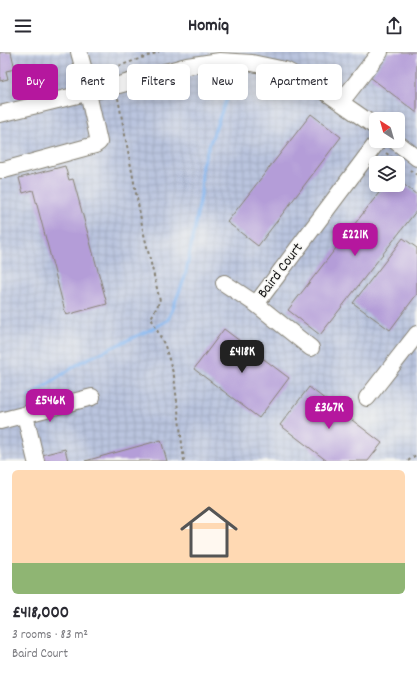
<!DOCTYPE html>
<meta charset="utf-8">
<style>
:root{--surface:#fff;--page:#f2f2f3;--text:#2b2b33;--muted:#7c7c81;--line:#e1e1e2;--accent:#b5179e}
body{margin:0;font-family:Dekko,sans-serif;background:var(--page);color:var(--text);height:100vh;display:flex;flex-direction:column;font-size:15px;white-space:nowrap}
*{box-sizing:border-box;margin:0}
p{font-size:13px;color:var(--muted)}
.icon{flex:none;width:22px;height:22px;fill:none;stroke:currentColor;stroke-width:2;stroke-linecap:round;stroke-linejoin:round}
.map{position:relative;height:409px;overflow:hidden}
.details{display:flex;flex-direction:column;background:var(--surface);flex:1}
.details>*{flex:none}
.banner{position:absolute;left:12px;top:12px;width:393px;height:36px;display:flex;gap:8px}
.needle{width:26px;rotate:323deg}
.controls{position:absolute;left:369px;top:60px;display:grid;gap:8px}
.controls a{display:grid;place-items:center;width:36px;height:36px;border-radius:6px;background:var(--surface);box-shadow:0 2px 10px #0003;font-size:20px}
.price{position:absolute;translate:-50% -34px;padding:0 9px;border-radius:8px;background:var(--accent);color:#fff;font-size:13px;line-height:26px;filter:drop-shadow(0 1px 2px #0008)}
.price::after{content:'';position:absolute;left:50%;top:24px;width:12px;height:9px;margin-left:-6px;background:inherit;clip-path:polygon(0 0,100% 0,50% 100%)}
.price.current{background:#222;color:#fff}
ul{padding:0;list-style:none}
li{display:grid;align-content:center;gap:8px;height:212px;padding:0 12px}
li+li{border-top:1px solid var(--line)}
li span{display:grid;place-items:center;height:124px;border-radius:6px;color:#555}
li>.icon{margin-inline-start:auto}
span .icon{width:72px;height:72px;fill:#fffc;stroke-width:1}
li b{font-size:17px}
.tag{padding:0 14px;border-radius:6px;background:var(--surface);box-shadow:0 2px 10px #0003;font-size:14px;line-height:36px}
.tag.current{background:var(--accent);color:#fff}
header{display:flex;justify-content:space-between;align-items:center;height:52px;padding:0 12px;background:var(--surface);font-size:18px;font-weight:700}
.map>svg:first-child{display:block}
.industrial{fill:url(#industrial-grid);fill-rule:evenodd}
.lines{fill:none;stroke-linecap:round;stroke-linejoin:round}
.stream{stroke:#86b8f2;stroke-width:3}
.building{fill:#b49dd8}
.minor-casing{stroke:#858072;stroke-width:18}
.path{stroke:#858072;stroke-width:2;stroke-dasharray:3 3;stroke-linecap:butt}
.minor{stroke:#fff;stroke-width:16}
.labels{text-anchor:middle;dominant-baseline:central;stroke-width:3;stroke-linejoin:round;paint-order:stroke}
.street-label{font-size:15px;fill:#1c1c1c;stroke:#f6f6f2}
</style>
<header><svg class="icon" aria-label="menu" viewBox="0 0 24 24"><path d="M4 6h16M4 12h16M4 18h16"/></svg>Homiq<svg class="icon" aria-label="share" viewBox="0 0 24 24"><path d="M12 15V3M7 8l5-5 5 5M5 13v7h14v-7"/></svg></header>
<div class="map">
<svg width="417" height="409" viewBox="0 0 417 409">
<defs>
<pattern id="industrial-grid" width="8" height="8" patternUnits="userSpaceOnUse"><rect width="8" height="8" fill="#bac4de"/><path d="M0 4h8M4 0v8" fill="none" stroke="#9fa8be"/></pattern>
</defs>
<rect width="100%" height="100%" fill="#f6f6f2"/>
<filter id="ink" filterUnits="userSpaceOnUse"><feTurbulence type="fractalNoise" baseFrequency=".025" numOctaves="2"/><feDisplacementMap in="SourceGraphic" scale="8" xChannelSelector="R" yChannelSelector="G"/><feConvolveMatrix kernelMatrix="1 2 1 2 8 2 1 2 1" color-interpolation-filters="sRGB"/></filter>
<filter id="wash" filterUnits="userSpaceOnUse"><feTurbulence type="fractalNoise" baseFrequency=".012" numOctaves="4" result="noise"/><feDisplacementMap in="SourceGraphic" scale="16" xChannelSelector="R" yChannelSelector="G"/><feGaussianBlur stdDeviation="0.9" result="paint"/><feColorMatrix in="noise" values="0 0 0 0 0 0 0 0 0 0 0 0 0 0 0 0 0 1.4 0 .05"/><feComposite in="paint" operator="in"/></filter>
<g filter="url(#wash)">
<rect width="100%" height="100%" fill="#eee3c7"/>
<path class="industrial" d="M0,0H417V409H0ZM376,67H398V89H376ZM376,111H398V133H376Z"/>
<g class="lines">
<path class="stream" d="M29,345L81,310L154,276L168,268L185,225L201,143L202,113L227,45"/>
</g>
<g id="blocks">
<path class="building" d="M0,0H11L15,17L6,19L8,27L0,29Z
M389,0H417V61L370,25Z
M311,62L341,85L258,194L227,170Z
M65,114L69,128L73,127L107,252L66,263L33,138L23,141L19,126Z
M398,128L417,143V158L320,283L288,258L385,133H398Z
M403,186L417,196V242L390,278L353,251Z
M224,277L289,326L259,366L194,317Z
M309,335L382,391L368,409H327L280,373Z
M161,388L167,409H85Z
M65,397L68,409H44L42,403Z"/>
</g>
</g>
<g filter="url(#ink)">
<use href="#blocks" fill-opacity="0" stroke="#858072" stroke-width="1"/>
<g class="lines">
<defs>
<path id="minor" d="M79,0L90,40
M341,50L380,0
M0,62L115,34L187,14L220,9L252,11L285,18L317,34L376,75
M395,89L417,106
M0,118H4L95,93L99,90L88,41
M224,231L256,252L311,296
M256,252L378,89
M367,346L417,282
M25,363L36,409
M0,369L92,345"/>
</defs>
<use href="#minor" class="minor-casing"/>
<path class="path" d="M112,22L113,16L159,0
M118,46L143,178L160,249L151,266L165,294L174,324L184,409
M386,101L397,109
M410,118L417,123
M408,409L417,402"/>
<use href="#minor" class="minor"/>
</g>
</g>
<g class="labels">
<g class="street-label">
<text transform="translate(281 219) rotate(-53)">Baird Court</text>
</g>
</g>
</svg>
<div class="controls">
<a><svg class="needle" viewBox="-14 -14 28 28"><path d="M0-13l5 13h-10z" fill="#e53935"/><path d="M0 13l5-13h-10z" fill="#7c7c81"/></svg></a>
<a><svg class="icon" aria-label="layers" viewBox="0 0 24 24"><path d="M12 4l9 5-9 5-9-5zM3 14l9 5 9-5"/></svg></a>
</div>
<b class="price" style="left:355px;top:205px">£221K</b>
<b class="price current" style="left:242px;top:322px">£418K</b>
<b class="price" style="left:50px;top:371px">£546K</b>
<b class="price" style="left:329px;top:378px">£367K</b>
<div class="banner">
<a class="tag current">Buy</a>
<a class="tag">Rent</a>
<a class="tag">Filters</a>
<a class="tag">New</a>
<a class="tag">Apartment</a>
</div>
</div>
<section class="details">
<ul>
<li><span style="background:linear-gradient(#ffd9b3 75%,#8fb573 0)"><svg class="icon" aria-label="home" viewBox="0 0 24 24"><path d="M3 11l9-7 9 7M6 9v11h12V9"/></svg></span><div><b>£418,000</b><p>3 rooms · 83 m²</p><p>Baird Court</p></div></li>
</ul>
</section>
